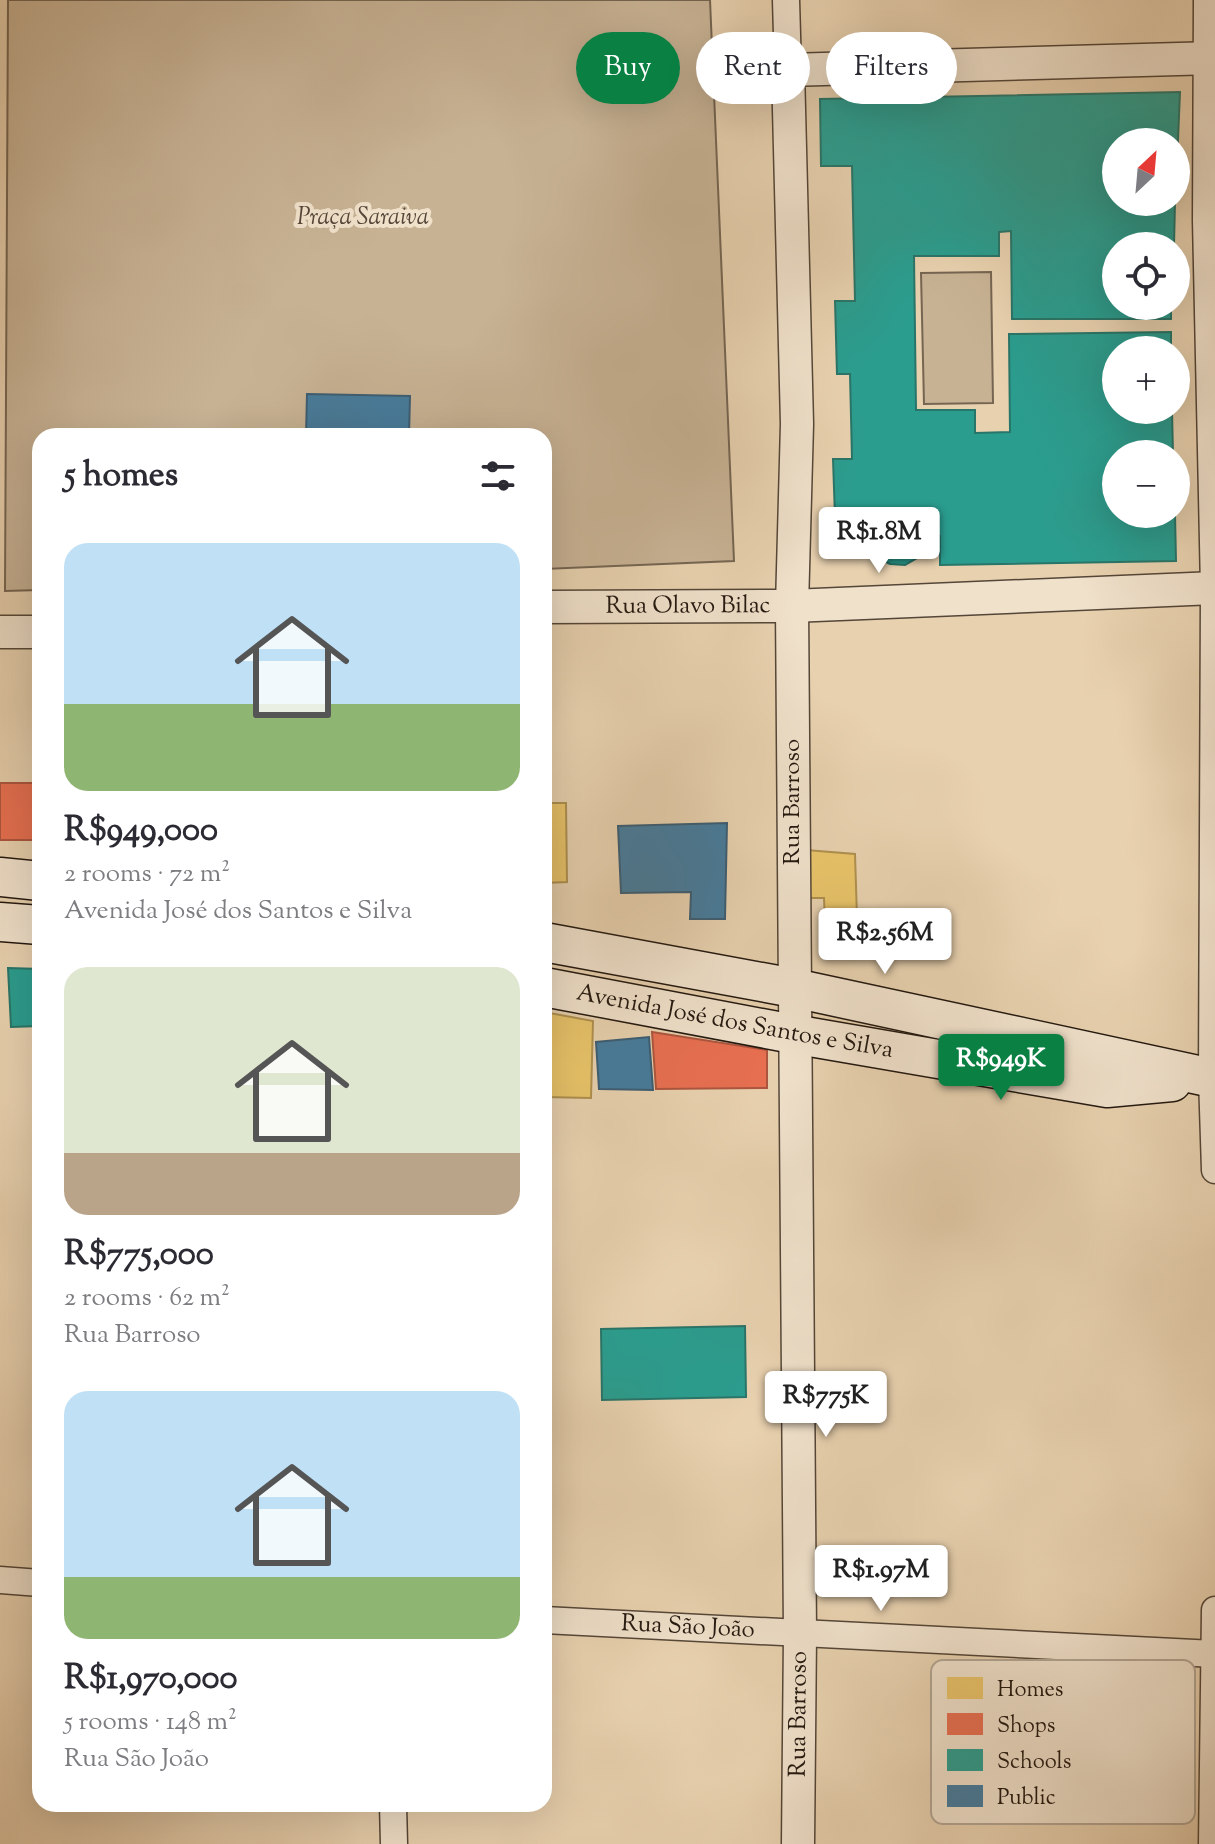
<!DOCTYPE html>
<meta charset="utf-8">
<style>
:root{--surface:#fff;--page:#f2f2f3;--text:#2b2b33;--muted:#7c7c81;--accent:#0b8043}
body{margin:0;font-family:"Sorts Mill Goudy",serif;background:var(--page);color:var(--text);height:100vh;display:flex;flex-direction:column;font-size:30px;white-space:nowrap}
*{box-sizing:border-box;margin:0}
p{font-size:26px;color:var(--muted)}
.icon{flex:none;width:44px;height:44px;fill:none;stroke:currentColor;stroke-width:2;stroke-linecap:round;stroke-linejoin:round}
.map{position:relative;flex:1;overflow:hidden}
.side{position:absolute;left:32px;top:428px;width:520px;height:1384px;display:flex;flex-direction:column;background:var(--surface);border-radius:24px;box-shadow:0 8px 32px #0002}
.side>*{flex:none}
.top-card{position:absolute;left:576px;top:32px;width:518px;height:72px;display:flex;gap:16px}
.needle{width:52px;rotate:26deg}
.fabs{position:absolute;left:1102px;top:128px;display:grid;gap:16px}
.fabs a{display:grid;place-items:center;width:88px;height:88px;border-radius:50%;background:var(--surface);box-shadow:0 8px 32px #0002;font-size:40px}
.price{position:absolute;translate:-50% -68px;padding:0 18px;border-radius:8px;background:#fff;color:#222;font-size:26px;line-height:52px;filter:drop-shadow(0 2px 4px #0008)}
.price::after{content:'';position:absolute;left:50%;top:48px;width:24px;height:18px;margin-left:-12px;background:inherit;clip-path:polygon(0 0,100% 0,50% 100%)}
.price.selected{background:var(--accent);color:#fff}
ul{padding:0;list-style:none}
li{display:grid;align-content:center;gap:16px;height:424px;padding:0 32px}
li span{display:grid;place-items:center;height:248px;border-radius:24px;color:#555}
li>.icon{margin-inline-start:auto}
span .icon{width:144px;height:144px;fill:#fffc;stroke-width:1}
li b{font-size:34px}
h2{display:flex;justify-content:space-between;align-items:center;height:96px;padding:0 32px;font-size:34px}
.pill{padding:0 28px;border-radius:36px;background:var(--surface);box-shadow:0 8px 32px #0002;font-size:28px;line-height:72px}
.pill.selected{background:var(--accent);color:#fff}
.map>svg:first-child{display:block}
.green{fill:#c7b294;stroke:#756552;stroke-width:2}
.homes{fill:#e9c46a;stroke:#ae904f;stroke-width:2}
.shops{fill:#e76f51;stroke:#ac553e;stroke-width:2}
.schools{fill:#2a9d8f;stroke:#287569;stroke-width:2}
.public{fill:#457b9d;stroke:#3b5d73;stroke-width:2}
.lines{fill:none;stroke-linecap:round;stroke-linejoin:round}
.minor-casing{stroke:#544638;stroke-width:29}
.tertiary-casing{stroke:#544638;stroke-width:35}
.secondary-casing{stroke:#231810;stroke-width:41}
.minor{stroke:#f0e1cb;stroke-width:26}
.tertiary{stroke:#f0e1cb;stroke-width:32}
.secondary{stroke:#f0e1cb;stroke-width:38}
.labels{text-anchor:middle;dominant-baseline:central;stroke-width:8;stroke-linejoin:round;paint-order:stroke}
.park-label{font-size:24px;font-style:italic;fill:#544638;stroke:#f0e1cb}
.street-label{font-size:24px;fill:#231810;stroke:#f0e1cb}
.key{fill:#f0e1cb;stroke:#b2a593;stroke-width:2}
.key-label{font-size:22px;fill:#231810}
</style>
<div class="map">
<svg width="1215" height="1844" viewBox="0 0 1215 1844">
<rect width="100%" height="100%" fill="#e8d1af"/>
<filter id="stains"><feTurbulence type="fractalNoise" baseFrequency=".0025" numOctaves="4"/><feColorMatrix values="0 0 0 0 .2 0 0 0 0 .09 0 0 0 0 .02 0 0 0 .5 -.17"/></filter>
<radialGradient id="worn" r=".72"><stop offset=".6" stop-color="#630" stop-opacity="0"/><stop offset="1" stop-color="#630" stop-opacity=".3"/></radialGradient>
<path class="green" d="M8,0H710L734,561L544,569V436H40V590L5,591Z
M991,272L993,403L924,404L921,273Z"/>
<path class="homes" d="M544,803H566L567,882L544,883Z
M806,850L855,854L858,950L826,949L824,898H807Z
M544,1012L593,1021L591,1098L544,1097Z"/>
<path class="shops" d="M0,783H40V840H0Z
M652,1032L767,1050V1088L656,1089Z"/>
<path class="schools" d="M1180,92L1176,187V142H1116V202H1175L1174,246H1116V306H1171V319H1012L1011,231L999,232V256H914L916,410H975V433L1010,432L1009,334L1171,332V350H1116V410H1172L1173,454H1116V514H1175L1176,561L940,565V536L925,537L917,558L905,565L890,564L864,552L835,517L833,459H852L850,374H837L835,301H855L852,166H821L820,99Z
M8,968L40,969V1026L11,1027Z
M745,1326L746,1397L602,1400L601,1329Z"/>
<path class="public" d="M307,394L410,396L409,436H306Z
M727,823L725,919H690L691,892L621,893L618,826Z
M649,1037L653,1090L599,1089L596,1042Z"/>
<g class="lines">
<defs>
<g id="minor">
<path d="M786,0L788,70"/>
<path d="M1207,0L1206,220L1214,588L1212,1078L1215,1170"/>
<path d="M0,1580L40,1583"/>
<path id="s1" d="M544,1620L1215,1654"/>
<path d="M393,1804L394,1844"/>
<path d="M1212,1844L1215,1610"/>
</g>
<g id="tertiary">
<path id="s2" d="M544,607L792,606L1215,588"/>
<path d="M0,632H40"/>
<path id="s3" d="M798,1844L800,1634L792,606L797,424L788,70L1215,58"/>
</g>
<g id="secondary">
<path d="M0,877L40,881"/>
<path d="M0,922L40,925"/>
<path d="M544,942L794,988L1212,1078"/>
<path id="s4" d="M544,987L793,1034L1107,1088L1172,1082"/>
</g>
</defs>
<use href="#minor" class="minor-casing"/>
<use href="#tertiary" class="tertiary-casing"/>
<use href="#secondary" class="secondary-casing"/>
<use href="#minor" class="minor"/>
<use href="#tertiary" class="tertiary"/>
<use href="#secondary" class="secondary"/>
</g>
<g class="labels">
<g class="park-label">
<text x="363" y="218">Praça Saraiva</text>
</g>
<g class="street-label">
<text stroke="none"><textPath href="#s2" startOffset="144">Rua Olavo Bilac</textPath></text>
<text transform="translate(793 802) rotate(-90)">Rua Barroso</text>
<text stroke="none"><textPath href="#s4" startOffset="194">Avenida José dos Santos e Silva</textPath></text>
<text stroke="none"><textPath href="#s1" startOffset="144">Rua São João</textPath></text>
<text stroke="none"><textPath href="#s3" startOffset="130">Rua Barroso</textPath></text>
</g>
</g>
<rect x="931" y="1660" width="264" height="164" rx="12" class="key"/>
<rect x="947" y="1677" width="36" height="22" fill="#e9c46a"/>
<rect x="947" y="1713" width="36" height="22" fill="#e76f51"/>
<rect x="947" y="1749" width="36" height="22" fill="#2a9d8f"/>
<rect x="947" y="1785" width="36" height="22" fill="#457b9d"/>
<g class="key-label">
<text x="997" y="1696">Homes</text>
<text x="997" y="1732">Shops</text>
<text x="997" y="1768">Schools</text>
<text x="997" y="1804">Public</text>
</g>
<rect width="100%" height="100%" filter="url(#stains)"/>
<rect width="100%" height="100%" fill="url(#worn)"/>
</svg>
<div class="fabs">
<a><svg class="needle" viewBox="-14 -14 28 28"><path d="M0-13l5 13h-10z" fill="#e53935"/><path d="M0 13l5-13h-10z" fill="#7c7c81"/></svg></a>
<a><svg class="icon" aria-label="locate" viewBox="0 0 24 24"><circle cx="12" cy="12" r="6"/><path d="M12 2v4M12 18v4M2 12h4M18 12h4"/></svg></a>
<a>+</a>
<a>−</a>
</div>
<b class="price" style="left:879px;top:575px">R$1.8M</b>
<b class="price" style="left:885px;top:976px">R$2.56M</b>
<b class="price selected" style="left:1001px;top:1102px">R$949K</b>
<b class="price" style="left:826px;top:1439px">R$775K</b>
<b class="price" style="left:881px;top:1613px">R$1.97M</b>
<div class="top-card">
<a class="pill selected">Buy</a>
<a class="pill">Rent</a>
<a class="pill">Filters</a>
</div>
<section class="side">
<h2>5 homes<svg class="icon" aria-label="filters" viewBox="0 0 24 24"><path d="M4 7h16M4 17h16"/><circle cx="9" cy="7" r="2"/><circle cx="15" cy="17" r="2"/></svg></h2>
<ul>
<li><span style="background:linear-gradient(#bfe0f5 65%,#8fb573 0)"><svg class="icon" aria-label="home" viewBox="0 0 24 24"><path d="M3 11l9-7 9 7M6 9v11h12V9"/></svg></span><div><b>R$949,000</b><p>2 rooms · 72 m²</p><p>Avenida José dos Santos e Silva</p></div></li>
<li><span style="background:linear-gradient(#dfe7d0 75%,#b9a48a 0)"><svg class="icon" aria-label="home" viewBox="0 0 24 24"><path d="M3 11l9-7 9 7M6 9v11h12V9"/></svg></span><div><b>R$775,000</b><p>2 rooms · 62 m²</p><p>Rua Barroso</p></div></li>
<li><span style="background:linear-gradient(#bfe0f5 75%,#8fb573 0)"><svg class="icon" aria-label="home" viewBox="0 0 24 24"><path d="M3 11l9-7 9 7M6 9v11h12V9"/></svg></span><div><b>R$1,970,000</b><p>5 rooms · 148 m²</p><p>Rua São João</p></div></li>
</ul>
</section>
</div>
